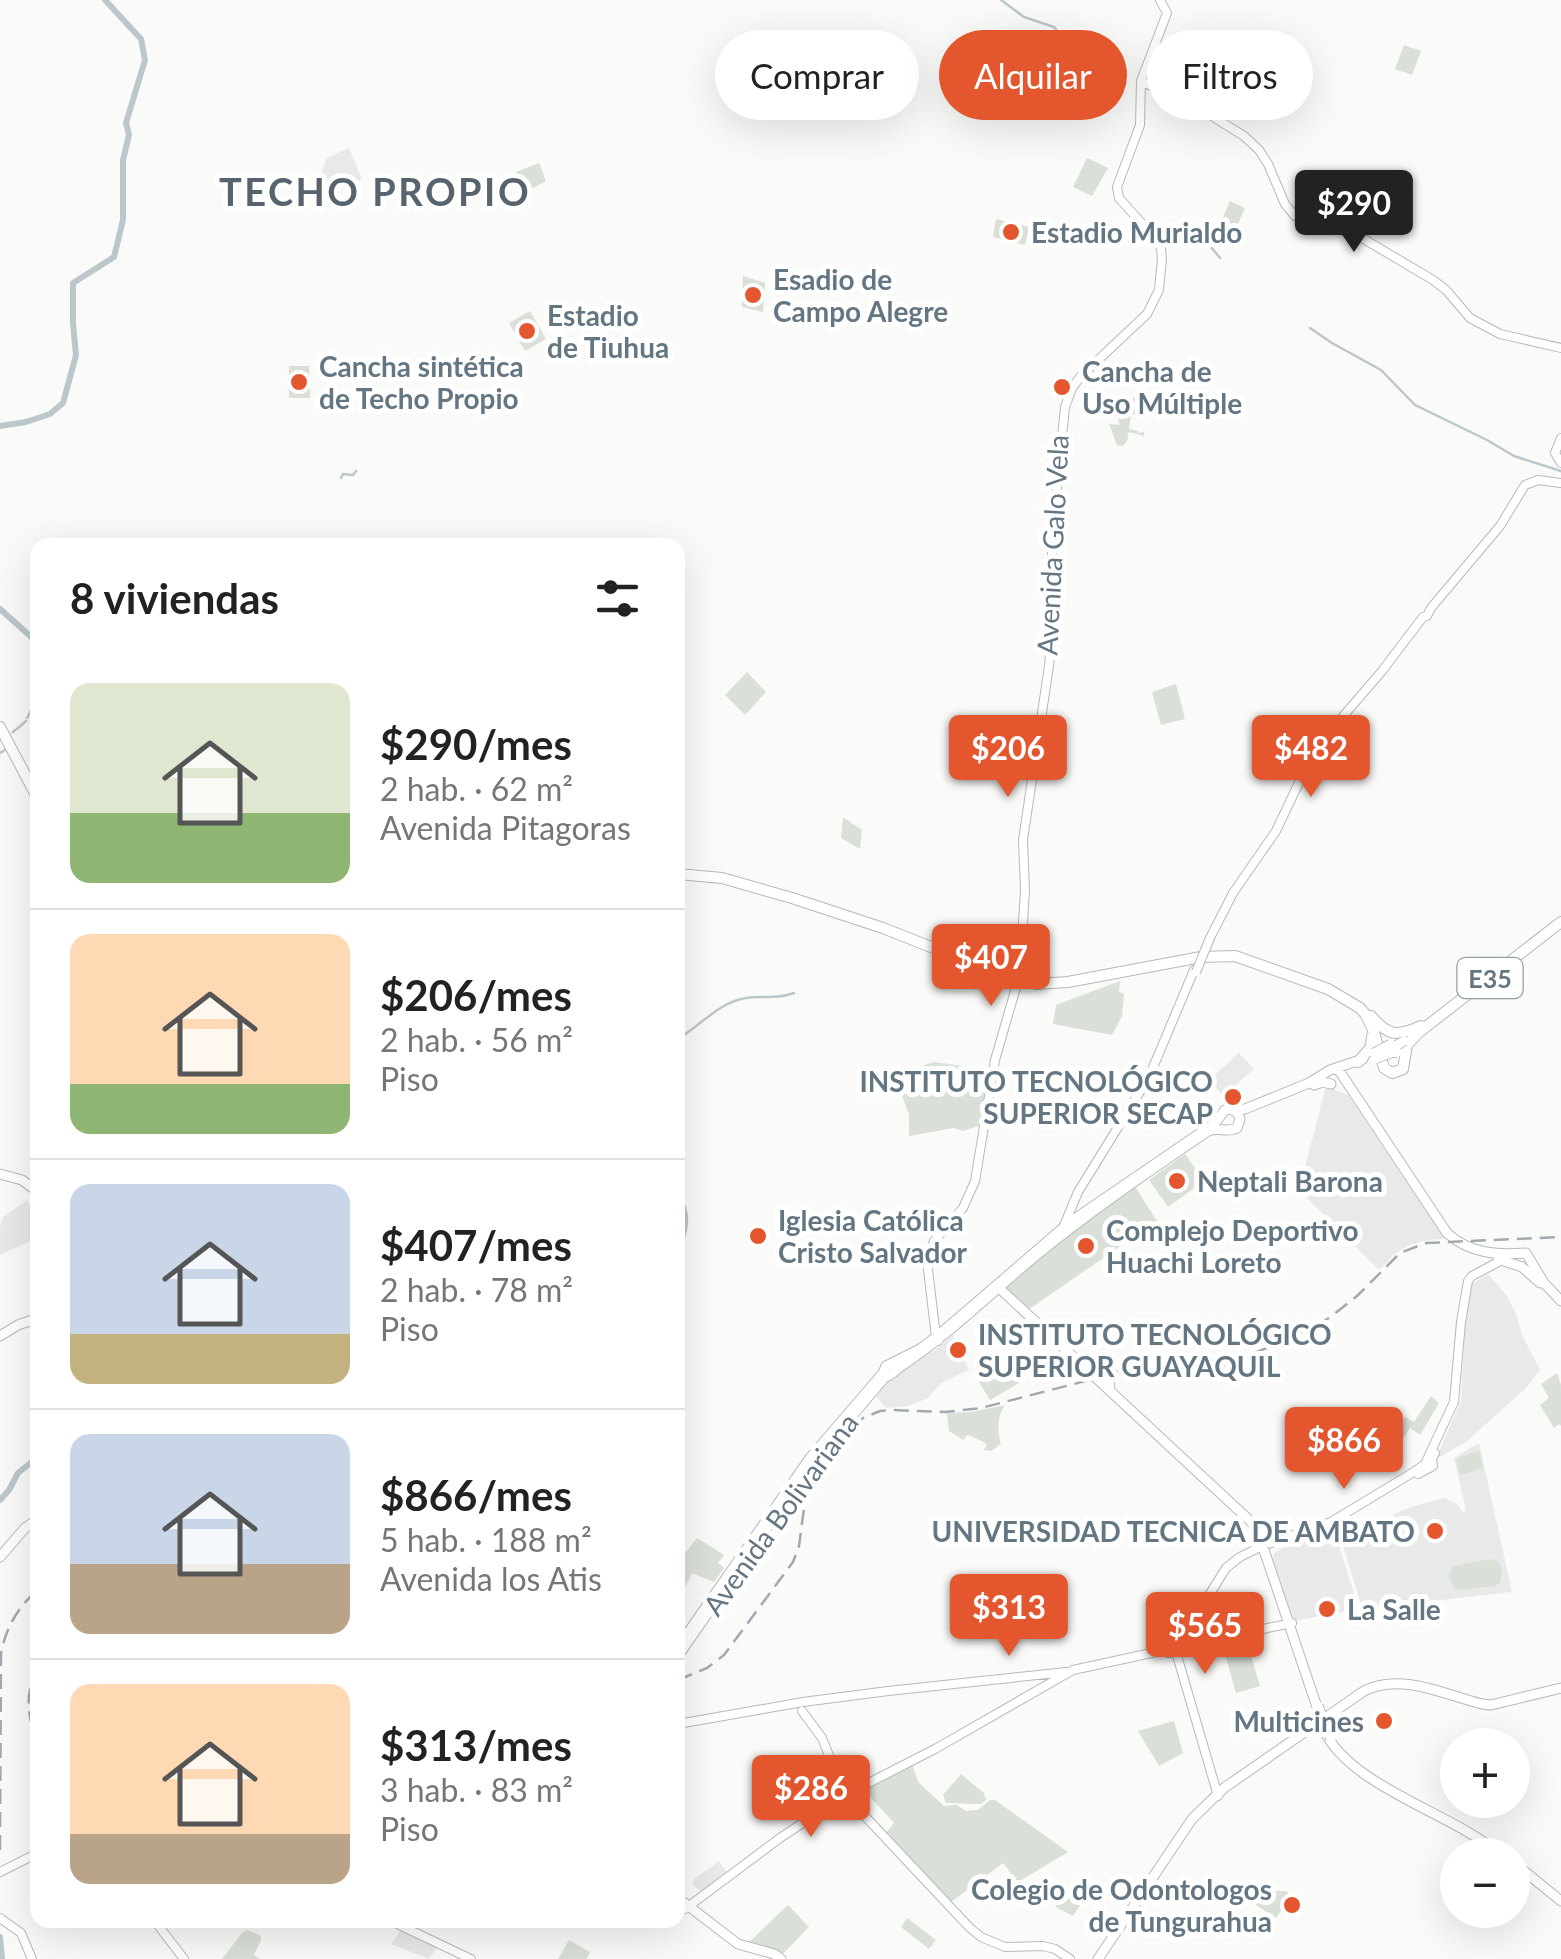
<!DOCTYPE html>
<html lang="es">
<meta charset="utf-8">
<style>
:root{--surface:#fff;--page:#f2f2f2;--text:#222;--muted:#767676;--line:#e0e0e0;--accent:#e4572e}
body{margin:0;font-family:Lato,sans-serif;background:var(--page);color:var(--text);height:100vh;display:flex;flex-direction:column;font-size:38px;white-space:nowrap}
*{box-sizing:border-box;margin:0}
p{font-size:32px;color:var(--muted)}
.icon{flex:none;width:55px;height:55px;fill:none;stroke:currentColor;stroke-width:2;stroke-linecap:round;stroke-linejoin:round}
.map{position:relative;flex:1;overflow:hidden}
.drawer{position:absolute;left:30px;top:538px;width:655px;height:1390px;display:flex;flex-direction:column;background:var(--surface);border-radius:20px;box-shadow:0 10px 40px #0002}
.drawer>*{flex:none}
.guide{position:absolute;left:715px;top:30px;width:695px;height:90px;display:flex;gap:20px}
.buttons{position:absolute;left:1440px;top:1728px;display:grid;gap:20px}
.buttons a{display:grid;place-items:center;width:90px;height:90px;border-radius:50%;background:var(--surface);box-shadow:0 10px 40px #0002;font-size:50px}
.price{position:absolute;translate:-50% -85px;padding:0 22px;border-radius:10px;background:var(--accent);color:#fff;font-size:32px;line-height:65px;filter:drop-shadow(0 2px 5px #0008)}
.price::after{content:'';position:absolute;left:50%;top:60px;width:30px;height:22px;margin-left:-15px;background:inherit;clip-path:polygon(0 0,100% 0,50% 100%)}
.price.on{background:#222;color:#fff}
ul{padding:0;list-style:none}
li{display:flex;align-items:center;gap:30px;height:250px;padding:0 40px}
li+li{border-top:2px solid var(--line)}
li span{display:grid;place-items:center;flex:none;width:280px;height:200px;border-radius:20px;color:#555}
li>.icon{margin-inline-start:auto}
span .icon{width:120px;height:120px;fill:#fffc;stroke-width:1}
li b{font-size:42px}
h2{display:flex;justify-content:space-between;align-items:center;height:120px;padding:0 40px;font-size:42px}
.tag{padding:0 35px;border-radius:45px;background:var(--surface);box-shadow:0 10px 40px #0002;font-size:35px;line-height:90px}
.tag.on{background:var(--accent);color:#fff}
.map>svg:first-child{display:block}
.built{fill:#e8e9e9}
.green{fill:#dadfd7}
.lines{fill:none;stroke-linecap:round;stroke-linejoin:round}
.stream{stroke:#bbc7cb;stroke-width:2.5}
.river{stroke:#bbc7cb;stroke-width:6}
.secondary-casing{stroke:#b3babf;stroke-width:10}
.primary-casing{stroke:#b5babe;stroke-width:11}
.trunk-casing{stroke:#b4b9bd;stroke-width:12}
.secondary{stroke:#fff;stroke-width:8}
.primary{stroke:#fff;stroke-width:9}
.trunk{stroke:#fff;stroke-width:10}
.rail{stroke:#a2aab0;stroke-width:2.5;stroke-dasharray:15 8;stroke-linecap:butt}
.secondary-bridge-casing{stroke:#b3babf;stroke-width:10;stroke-linecap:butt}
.primary-bridge-casing{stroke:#b5babe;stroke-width:11;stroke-linecap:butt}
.trunk-bridge-casing{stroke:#b4b9bd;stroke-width:12;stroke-linecap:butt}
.secondary-bridge{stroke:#fff;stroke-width:8}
.primary-bridge{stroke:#fff;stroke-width:9}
.trunk-bridge{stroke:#fff;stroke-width:10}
.poi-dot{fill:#e4572e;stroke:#fff;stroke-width:4}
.labels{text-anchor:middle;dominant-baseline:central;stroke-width:10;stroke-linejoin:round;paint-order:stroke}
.shield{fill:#fff;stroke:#939fa8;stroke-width:2.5}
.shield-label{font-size:25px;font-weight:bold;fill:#657683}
.poi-label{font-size:28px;font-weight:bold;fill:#657683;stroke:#fff;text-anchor:start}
.street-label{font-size:28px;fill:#657683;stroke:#fff}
.district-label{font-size:38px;font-weight:bold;letter-spacing:2.5px;fill:#57646e;stroke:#fff}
</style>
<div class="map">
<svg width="1561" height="1959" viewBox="0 0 1561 1959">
<rect width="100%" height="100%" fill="#fafaf8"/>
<path class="built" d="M349,148L362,179L319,197L317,185L327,158Z
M1239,1053L1254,1069L1223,1096L1209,1080Z
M1326,1086L1348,1095L1427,1213H1429L1449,1238L1423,1241L1408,1246L1395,1254L1379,1270L1299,1190Z
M27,1200L37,1220V1238L0,1255V1226L3,1217Z
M1488,1274L1507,1296L1517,1316L1522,1335L1540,1370L1526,1388L1467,1441L1438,1458L1437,1456L1461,1401L1465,1326L1472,1284Z
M953,1335L969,1370L941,1383L928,1398L908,1406L886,1408L875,1395L888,1379L935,1350Z
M1479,1443L1512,1592L1362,1609L1339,1532L1358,1529L1411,1507L1444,1498L1457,1504L1463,1512L1466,1511L1454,1458Z
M1333,1527L1359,1609L1294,1621L1273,1561L1274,1553L1291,1543Z
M719,1861L728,1874L702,1893L693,1885L694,1879Z
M401,1930L437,1947L429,1959L391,1944Z"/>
<path class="green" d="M1404,45L1421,51L1412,75L1395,69Z
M1087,158L1108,168L1092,196L1073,187Z
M539,163L546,181L524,193L516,172Z
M1230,201L1245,208L1232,238L1216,233Z
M996,219L1029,227L1025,245L993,237Z
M743,276L765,283L763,312L742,307Z
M530,311L546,339L525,351L509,323Z
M289,366H309L310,398H289Z
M1157,391L1174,392L1173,395L1183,400L1177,419L1174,418L1173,413H1168L1166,418L1156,416L1159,413L1152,408L1157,407L1152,406L1153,401L1170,405L1172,400L1156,397Z
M1141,394L1139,398L1143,400L1146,397L1149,400L1152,398L1147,417L1131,414L1129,429L1138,431V433L1144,432V436L1129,432L1127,438H1129L1123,446L1117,445L1109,424L1120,425L1116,413C1128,407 1129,415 1133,398Z
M747,672L766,692L745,715L725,695Z
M1176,684L1185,719L1161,725L1152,692Z
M843,817L862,830L860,849L841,838Z
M1120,981L1119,992L1124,994L1122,1016L1112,1035L1053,1024L1056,1005Z
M934,1062L992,1070L982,1125L963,1131L954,1128L909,1136V1115L895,1075Z
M1185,1154L1204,1181L1168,1207L1149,1180Z
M1134,1185L1157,1221L1025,1312L1000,1288Z
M1008,1364L1019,1383L990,1400L979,1382Z
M1557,1373L1561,1385V1426L1559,1424L1554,1428L1540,1405L1549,1398L1541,1384Z
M1431,1396L1439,1403L1420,1435L1410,1428L1402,1440L1394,1433L1405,1417L1414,1422Z
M1005,1405C997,1417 997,1430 1001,1444L991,1451L983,1450L987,1446L984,1442L968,1435L963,1440L949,1431L947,1413L972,1412Z
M1479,1450L1483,1468L1460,1475L1456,1459Z
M697,1538L724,1555L718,1563L724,1568L714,1582L692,1573L686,1586L678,1580V1547L686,1552Z
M1490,1559L1499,1562L1502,1569L1500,1583L1496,1586L1458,1590L1453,1587L1449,1576L1453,1566Z
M1245,1636L1260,1686L1236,1693L1221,1640Z
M1174,1721L1183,1753L1159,1766L1138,1731Z
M912,1764L918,1782L944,1806L957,1805L966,1811L978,1810L990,1800H995L1068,1852L1018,1882L1003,1863L950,1903L885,1834L894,1823L863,1789Z
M961,1774L985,1794L984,1796L987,1799L981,1804L946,1803L943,1795Z
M1066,1887L1084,1899L1073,1916L1056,1907L1050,1897Z
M1248,1891H1267L1265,1897L1269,1891H1286L1291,1895L1276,1918L1244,1897Z
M788,1905L809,1927L781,1956L746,1945Z
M907,1918L936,1940L929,1949L901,1927Z
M248,1930L261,1936V1940L254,1955L260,1959H222L242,1933Z
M569,1940L590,1952L586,1959H558Z"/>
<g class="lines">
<path class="stream" d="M1001,0L1024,17L1054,27L1072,49
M1204,239L1220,258
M1310,328L1332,343L1381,370L1415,405L1487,440L1514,456L1561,471
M341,478L343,474L353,475L356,471
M27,718L38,697
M17,729L26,721
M13,732L15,730
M0,753L5,750
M678,1039C700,1026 719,1002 746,998C765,995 774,1000 794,993"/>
<path class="river" d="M0,426L26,422L50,414L63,403L76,355L73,323V283L114,257L123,220V160L129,135L126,123L145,60L141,39L105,0
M0,609L38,643
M678,1196C690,1216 685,1230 678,1252
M0,1500L9,1490L18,1473L38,1457
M0,1937L2,1959"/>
<defs>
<path id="secondary" d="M1141,81L1212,116L1244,136L1259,150L1268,164L1285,204L1295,216L1357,235L1433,280L1446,290L1470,318L1500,334L1561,348
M1561,438L1555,453L1561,463
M1210,938L1233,893L1276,831L1315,749L1382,671L1423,617L1427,616L1431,608L1500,526L1525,485L1538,480L1561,483
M1020,970L1025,890L1023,840L1049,666L1052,629V536L1065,407L1072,388L1081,376L1147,314L1159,290L1162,259L1161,248L1154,237L1119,198L1117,187L1140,125L1141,81L1167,13L1160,0
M1063,1228L1078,1192L1149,1077L1194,970
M938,1341L936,1337L927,1261L934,1241L963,1208L975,1181L995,1060L1017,984
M1418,1474L1433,1466L1432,1459L1435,1453
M1270,1543L1331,1522L1412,1473L1425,1464L1454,1402L1461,1322L1468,1281L1472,1276L1502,1260
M1189,1644L1292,1623
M1178,1645L1226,1568L1240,1557L1262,1546
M1176,1652L1218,1796
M1168,1653L1177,1652L1191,1644
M802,1711L822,1738L845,1795L970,1928L981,1937L1005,1947L1043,1946L1055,1949L1070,1959
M678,1724L803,1702L888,1691L1066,1672
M0,1872L38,1853
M685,1909L780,1838L845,1795L935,1749L1073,1670L1156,1652L1178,1645
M0,1918L21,1933L32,1959
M154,1920L184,1959
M389,1920L471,1959"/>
<path id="primary" d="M1336,1069L1340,1072L1447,1233C1470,1254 1498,1255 1526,1253L1544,1283L1561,1301
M1314,1085L1322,1082L1331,1084
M1235,1110L1245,1109L1309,1083L1330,1070L1363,1059
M0,1174L22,1180L38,1192
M1498,1259L1522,1267L1540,1283
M998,1287L1261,1531L1270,1543
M0,1336L18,1325L38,1318
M1110,1390L1109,1380L1113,1374
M1264,1550L1319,1713
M0,1557L25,1528L38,1519
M678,1647L810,1458L883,1373L886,1366L920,1349L941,1333L1070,1222L1215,1123L1225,1110C1232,1108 1238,1111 1240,1119L1237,1128C1228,1133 1218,1127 1208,1131C1151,1170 1093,1209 1039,1253C994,1290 952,1332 903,1365C895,1370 893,1375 885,1377L809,1467L678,1656
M1316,1728L1324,1730C1350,1787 1453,1813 1501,1855
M1512,1861L1561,1901
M678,1898L738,1944L774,1954L781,1959
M1098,1959L1192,1819L1224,1788L1364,1691C1401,1672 1445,1695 1482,1704L1491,1705L1561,1688"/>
<path id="trunk" d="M0,727L38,799
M678,874L722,878L792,898L883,928L1007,977L1036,984L1068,982L1201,957L1235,956L1328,989L1360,1008L1366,1015L1374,1032L1384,1068L1392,1073L1403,1069L1407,1045L1418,1033L1561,922
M1371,1016C1388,1036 1397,1037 1421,1026
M1358,1062L1371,1047L1372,1036"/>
</defs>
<use href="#secondary" class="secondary-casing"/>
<use href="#primary" class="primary-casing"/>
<use href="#trunk" class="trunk-casing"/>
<use href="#secondary" class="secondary"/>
<use href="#primary" class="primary"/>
<use href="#trunk" class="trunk"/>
<path class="rail" d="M38,1667C25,1693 26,1715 38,1741
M678,1680L707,1668L724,1655L793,1562L799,1546L808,1478L820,1462L863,1418L880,1411L892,1410L945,1412L981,1408L1132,1369L1210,1371L1279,1343L1329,1318L1357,1296L1400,1253L1426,1243L1561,1237
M0,1850L1,1653C6,1628 18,1606 38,1590"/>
<defs>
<path id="secondary-bridge" d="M1196,972L1210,938
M1019,984L1020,970"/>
<path id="primary-bridge" d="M1387,1051L1404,1041
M1374,1053L1391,1044
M1318,1706L1331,1739"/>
<path id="trunk-bridge" d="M1376,1058L1392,1052H1397"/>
</defs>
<use href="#secondary-bridge" class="secondary-bridge-casing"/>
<use href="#primary-bridge" class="primary-bridge-casing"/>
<use href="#trunk-bridge" class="trunk-bridge-casing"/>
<use href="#secondary-bridge" class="secondary-bridge"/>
<use href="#primary-bridge" class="primary-bridge"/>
<use href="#trunk-bridge" class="trunk-bridge"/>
</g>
<g class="poi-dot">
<circle cx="1011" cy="232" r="10"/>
<circle cx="753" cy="295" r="10"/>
<circle cx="527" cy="331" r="10"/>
<circle cx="299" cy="382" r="10"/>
<circle cx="1062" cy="387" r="10"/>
<circle cx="1233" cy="1097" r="10"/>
<circle cx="1177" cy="1181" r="10"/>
<circle cx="758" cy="1236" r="10"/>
<circle cx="1086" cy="1246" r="10"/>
<circle cx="958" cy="1350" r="10"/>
<circle cx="1435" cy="1531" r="10"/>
<circle cx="1327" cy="1609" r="10"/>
<circle cx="1384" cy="1721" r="10"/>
<circle cx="1292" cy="1905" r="10"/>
</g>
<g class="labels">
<rect class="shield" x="1457.5" y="958" width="65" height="40" rx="8"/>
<g class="shield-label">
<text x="1490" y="978">E35</text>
</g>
<g class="poi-label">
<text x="1031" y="232">Estadio Murialdo</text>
<text x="773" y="279">Esadio de<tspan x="773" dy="32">Campo Alegre</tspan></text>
<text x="547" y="315">Estadio<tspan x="547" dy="32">de Tiuhua</tspan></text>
<text x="319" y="366">Cancha sintética<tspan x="319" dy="32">de Techo Propio</tspan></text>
<text x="1082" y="371">Cancha de<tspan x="1082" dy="32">Uso Múltiple</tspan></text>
<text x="1213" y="1081" text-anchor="end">INSTITUTO TECNOLÓGICO<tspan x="1213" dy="32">SUPERIOR SECAP</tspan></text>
<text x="1197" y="1181">Neptali Barona</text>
<text x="778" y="1220">Iglesia Católica<tspan x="778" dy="32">Cristo Salvador</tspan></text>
<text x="1106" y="1230">Complejo Deportivo<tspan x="1106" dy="32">Huachi Loreto</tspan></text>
<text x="978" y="1334">INSTITUTO TECNOLÓGICO<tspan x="978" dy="32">SUPERIOR GUAYAQUIL</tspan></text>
<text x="1415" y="1531" text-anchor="end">UNIVERSIDAD TECNICA DE AMBATO</text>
<text x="1347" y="1609">La Salle</text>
<text x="1364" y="1721" text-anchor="end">Multicines</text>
<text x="1272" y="1889" text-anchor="end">Colegio de Odontologos<tspan x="1272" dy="32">de Tungurahua</tspan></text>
</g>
<g class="street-label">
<text transform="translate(1052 545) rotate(-87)">Avenida Galo Vela</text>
<text transform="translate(780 1514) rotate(-54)">Avenida Bolivariana</text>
</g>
<g class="district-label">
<text x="375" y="191">TECHO PROPIO</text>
</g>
</g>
</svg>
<div class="buttons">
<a>+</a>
<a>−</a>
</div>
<b class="price on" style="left:1354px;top:255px">$290</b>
<b class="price" style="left:1008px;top:800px">$206</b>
<b class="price" style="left:1311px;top:800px">$482</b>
<b class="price" style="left:991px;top:1009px">$407</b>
<b class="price" style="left:1344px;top:1492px">$866</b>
<b class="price" style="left:1009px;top:1659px">$313</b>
<b class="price" style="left:1205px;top:1677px">$565</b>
<b class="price" style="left:811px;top:1840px">$286</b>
<div class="guide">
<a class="tag">Comprar</a>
<a class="tag on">Alquilar</a>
<a class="tag">Filtros</a>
</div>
<section class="drawer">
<h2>8 viviendas<svg class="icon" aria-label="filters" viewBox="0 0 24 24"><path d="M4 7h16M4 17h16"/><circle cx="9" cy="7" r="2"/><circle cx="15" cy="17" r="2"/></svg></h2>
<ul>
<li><span style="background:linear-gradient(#dfe7d0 65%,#8fb573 0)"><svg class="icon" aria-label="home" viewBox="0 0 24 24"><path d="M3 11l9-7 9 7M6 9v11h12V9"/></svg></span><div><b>$290/mes</b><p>2 hab. · 62 m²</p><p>Avenida Pitagoras</p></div></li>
<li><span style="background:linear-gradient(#ffd9b3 75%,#8fb573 0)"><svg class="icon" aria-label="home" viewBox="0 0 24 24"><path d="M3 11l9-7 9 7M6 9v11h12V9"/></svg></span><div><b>$206/mes</b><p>2 hab. · 56 m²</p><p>Piso</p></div></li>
<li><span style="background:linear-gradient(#c9d6e8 75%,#c2b280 0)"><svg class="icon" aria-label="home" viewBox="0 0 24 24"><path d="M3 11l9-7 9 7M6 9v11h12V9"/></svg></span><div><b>$407/mes</b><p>2 hab. · 78 m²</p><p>Piso</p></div></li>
<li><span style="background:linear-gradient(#c9d6e8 65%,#b9a48a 0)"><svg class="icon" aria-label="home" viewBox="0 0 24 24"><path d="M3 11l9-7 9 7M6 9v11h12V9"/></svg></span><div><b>$866/mes</b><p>5 hab. · 188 m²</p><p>Avenida los Atis</p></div></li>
<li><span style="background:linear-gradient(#ffd9b3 75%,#b9a48a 0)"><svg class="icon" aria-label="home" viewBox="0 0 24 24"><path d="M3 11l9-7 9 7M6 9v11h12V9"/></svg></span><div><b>$313/mes</b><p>3 hab. · 83 m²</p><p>Piso</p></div></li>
</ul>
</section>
</div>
